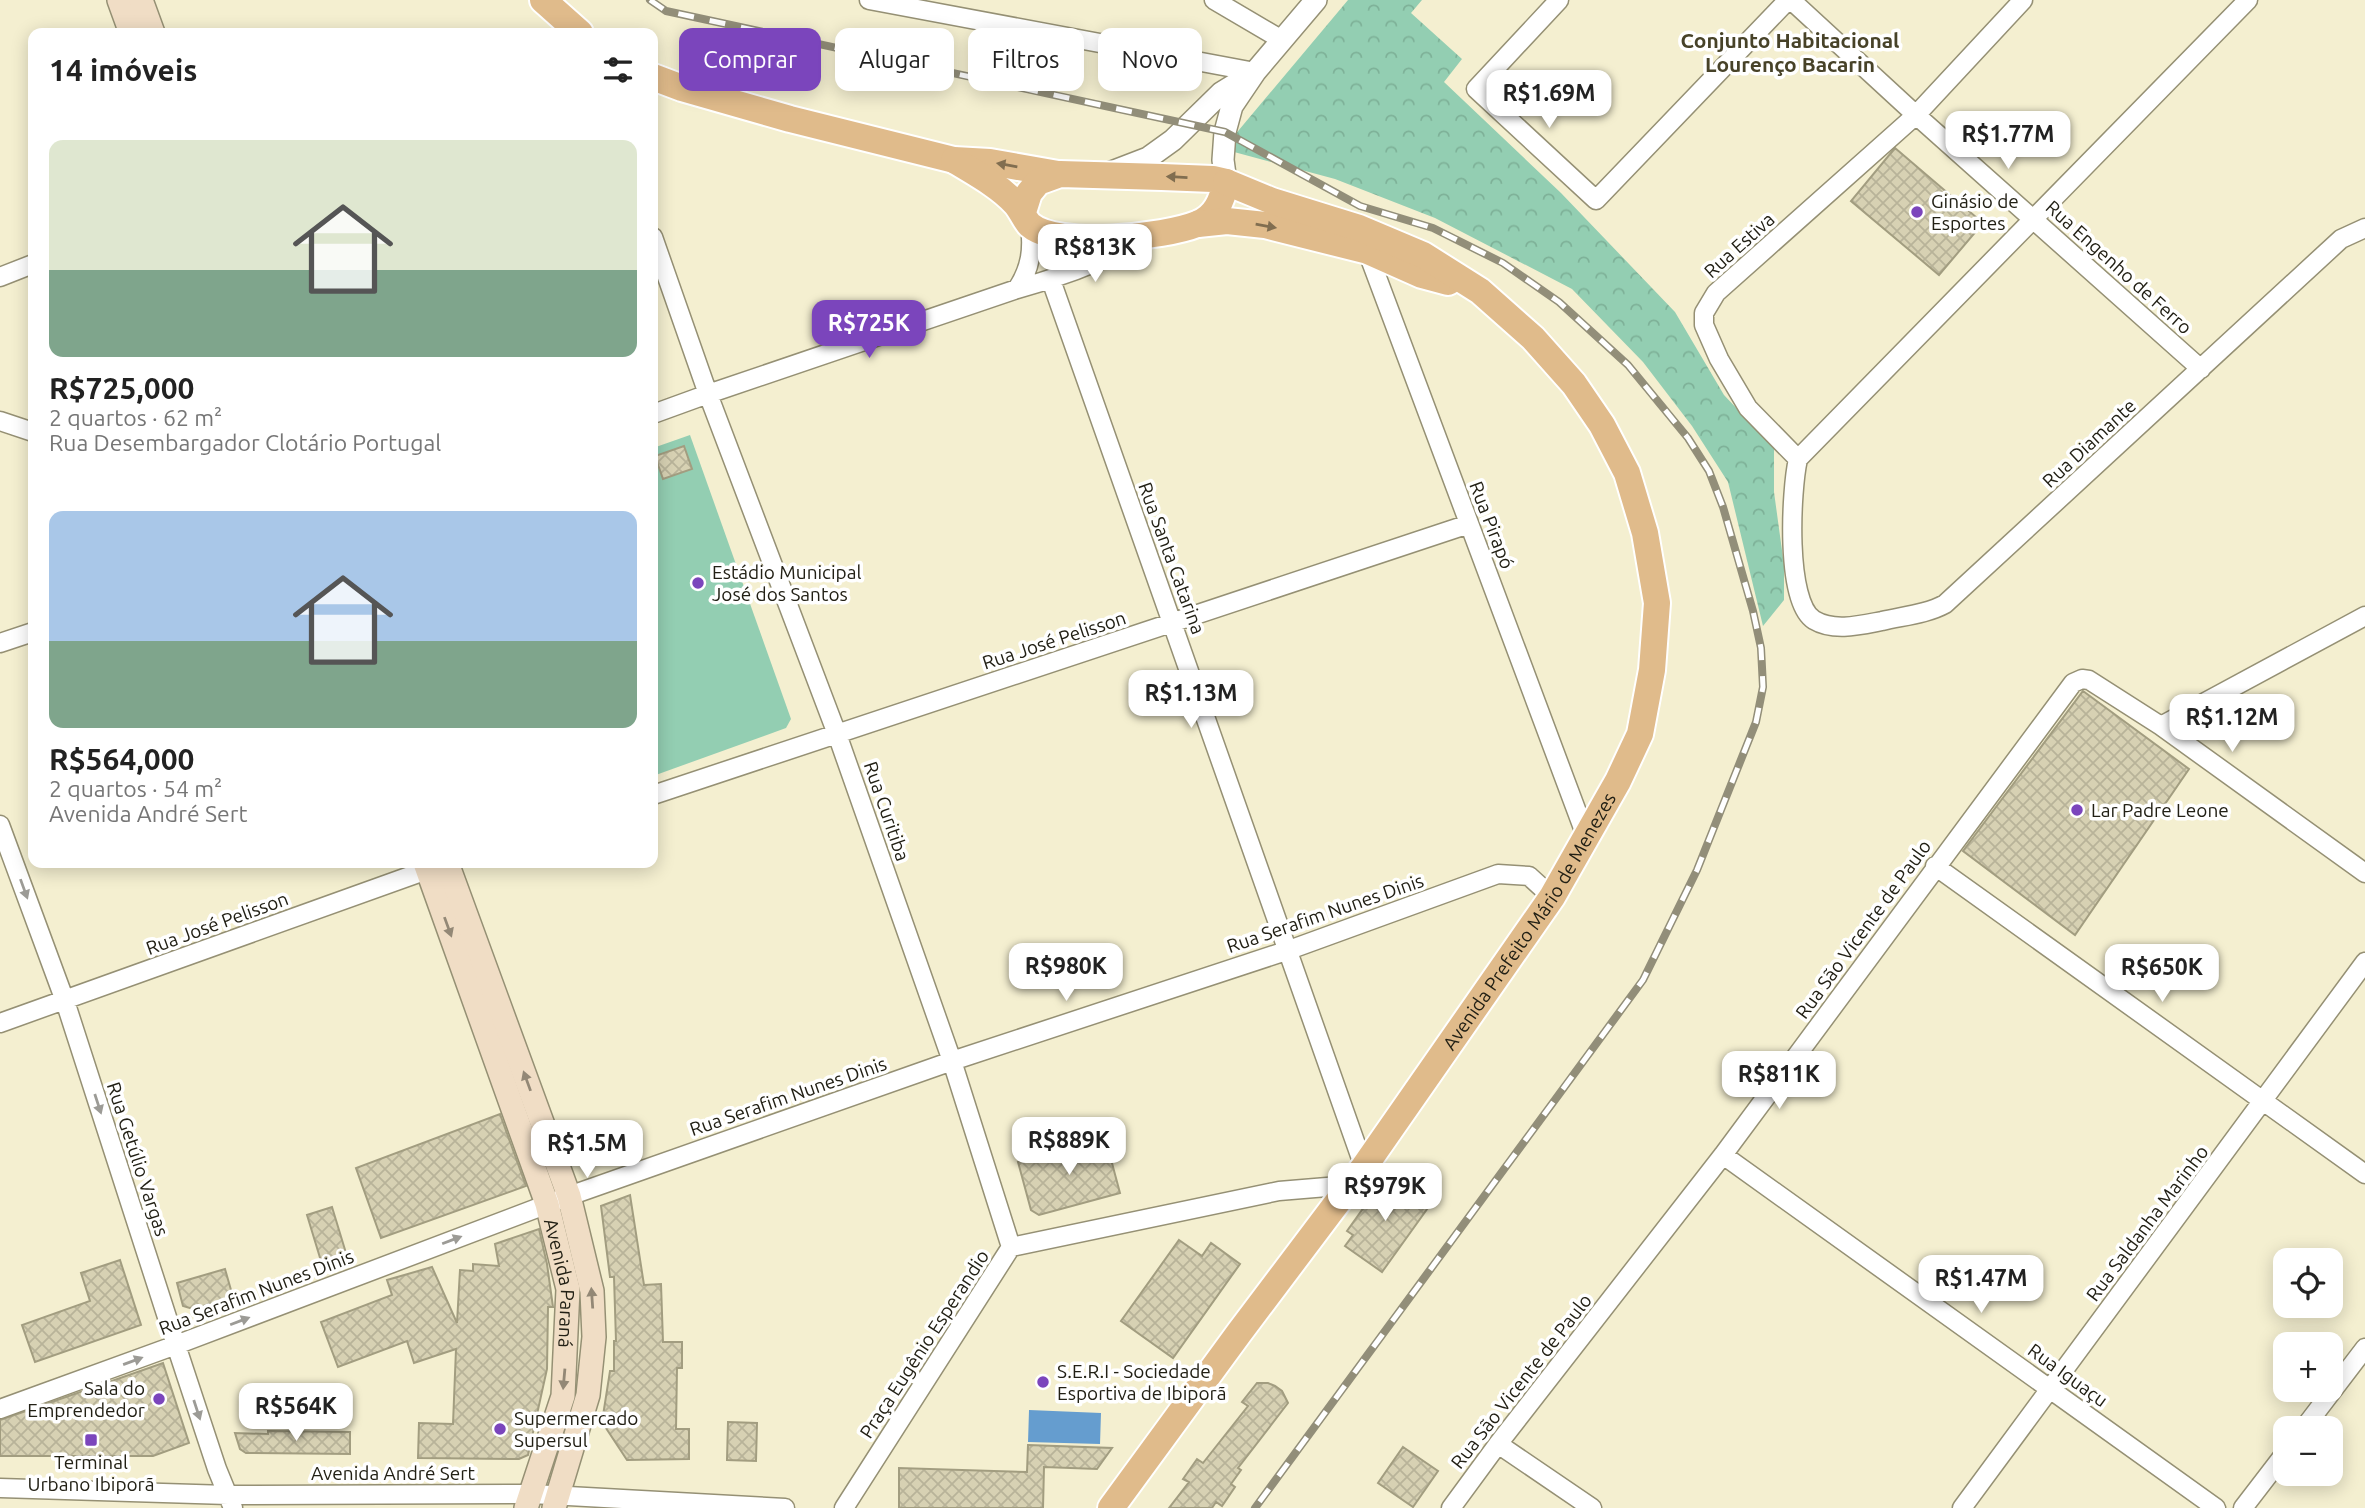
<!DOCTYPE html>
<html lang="pt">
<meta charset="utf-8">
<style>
:root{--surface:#fff;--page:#f6f6f6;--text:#222;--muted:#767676;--accent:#7b45bc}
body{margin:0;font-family:Ubuntu,sans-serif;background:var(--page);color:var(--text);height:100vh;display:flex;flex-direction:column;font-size:26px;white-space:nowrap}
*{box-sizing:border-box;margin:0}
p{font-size:23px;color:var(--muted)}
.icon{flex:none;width:38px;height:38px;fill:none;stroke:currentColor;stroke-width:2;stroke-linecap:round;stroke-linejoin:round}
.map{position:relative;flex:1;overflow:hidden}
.panel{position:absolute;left:28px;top:28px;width:630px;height:840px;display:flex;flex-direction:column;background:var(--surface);border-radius:14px;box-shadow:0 4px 18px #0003}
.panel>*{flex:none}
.top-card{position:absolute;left:679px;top:28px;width:665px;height:63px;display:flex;gap:14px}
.fabs{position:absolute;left:2273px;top:1248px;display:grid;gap:14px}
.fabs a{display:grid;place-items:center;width:70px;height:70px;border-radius:14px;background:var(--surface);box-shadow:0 4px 18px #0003;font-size:35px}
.price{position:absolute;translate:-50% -60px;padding:0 16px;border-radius:14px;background:#fff;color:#222;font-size:23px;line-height:46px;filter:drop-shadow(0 2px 4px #0008)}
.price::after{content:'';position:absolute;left:50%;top:42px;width:21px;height:16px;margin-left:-10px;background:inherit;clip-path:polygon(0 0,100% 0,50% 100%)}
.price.current{background:var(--accent);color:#fff}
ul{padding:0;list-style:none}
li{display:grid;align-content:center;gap:14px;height:371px;padding:0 21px}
li span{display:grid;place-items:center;height:217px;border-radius:14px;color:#555}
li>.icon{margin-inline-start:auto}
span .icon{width:126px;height:126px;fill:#fffc;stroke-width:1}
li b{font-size:30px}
h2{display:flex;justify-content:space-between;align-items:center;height:84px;padding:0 21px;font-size:30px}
.tag{padding:0 24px;border-radius:14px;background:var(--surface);box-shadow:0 4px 18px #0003;font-size:24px;line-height:63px}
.tag.current{background:var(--accent);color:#fff}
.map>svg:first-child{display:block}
.park{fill:url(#park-crowns)}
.pitch{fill:#93ceb2}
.water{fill:#659dcf}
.building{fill:url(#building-cross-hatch);stroke:#a29d80;stroke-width:2}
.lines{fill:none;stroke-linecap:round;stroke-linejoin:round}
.minor-casing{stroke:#959074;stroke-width:21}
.tertiary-casing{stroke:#959074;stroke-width:24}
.secondary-casing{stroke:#959074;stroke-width:26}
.primary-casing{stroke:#fff;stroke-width:30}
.minor{stroke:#fff;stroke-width:18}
.tertiary{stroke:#fff;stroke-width:21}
.secondary{stroke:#f0ddc5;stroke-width:23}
.primary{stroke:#e0bb8b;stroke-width:26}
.rail-casing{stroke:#928e79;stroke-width:8}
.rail{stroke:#fff;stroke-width:5;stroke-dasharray:16;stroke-linecap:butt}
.oneway{fill:#816e50}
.oneway2{fill:#9c9b96}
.oneway3{fill:#938876}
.poi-dot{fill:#7b45bc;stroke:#fff;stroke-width:2.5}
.labels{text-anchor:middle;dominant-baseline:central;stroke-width:7;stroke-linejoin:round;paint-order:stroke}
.poi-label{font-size:19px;fill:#222015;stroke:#fff;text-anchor:start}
.street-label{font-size:19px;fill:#222015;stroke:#fff}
.neighbourhood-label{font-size:21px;font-weight:bold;fill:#474228;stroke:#fff}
</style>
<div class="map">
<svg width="2365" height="1508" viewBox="0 0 2365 1508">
<defs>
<pattern id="park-crowns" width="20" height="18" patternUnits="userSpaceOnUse" patternTransform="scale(1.75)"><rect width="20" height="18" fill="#93ceb2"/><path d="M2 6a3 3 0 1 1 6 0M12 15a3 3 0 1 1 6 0" fill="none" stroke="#7eb198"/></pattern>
<pattern id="building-cross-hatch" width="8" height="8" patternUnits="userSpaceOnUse" patternTransform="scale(1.75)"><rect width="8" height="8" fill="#d7d1b3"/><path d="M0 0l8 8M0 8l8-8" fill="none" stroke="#b8b399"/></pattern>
</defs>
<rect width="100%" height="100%" fill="#f4efd0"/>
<path class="park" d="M1348,0H1422L1411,13L1462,59L1444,82L1561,193L1675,312L1724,395L1774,448V492L1784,565V600L1763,626L1728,482L1692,426L1643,362L1572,289L1435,218L1335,179L1223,149Z"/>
<path class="pitch" d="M690,435L791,719L786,728L653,776V448Z"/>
<path class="water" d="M1029,1410L1101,1413L1100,1444L1028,1442Z"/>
<path class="building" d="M1895,148L1983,223L1939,275L1851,201Z
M684,446L692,469L663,479L655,456Z
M2083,691L2189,769L2075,935L1963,851Z
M500,1114L526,1186L381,1238L356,1168Z
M1105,1137L1120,1193L1039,1215L1031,1210L1018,1162Z
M1387,1175L1430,1205L1382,1272L1345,1246L1353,1235L1347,1231Z
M630,1195L644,1285L661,1284L663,1342H682V1368H677L676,1429H689V1459L627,1460L602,1422L610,1371H614V1341H616L614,1277H610L601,1206Z
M332,1207L346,1253L321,1261L307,1215Z
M539,1229L547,1264L553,1307H548L547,1369L528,1455L519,1459L418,1458L419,1423L453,1424L456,1349L414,1363L407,1341L338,1367L321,1322L392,1295L387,1280L432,1267L457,1323L460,1270L473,1271V1264L499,1266L495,1244Z
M1179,1240L1202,1256L1211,1243L1240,1264L1173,1358L1121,1321Z
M120,1260L141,1325L35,1362L22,1325L90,1301L81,1273Z
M225,1269L233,1297L193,1309L183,1306L177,1283Z
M163,1363L189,1443L153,1456H0V1420Z
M1257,1383H1268L1275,1386L1282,1391L1288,1403L1238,1468L1241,1470L1231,1484L1235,1487L1222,1506L1216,1502L1212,1508H1169L1189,1482L1183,1479L1197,1459L1203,1463L1248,1406L1242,1402Z
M728,1422L757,1423L756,1461L727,1460Z
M268,1431L350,1432V1454L246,1453L240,1449L235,1433L268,1434Z
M1028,1445L1112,1448L1097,1469L1044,1467L1043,1508H899V1468L1027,1472Z
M1403,1447L1438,1471L1413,1507L1378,1483Z"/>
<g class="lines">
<defs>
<path id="minor" d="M869,0L1255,72
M1214,0L1282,40
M1559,0L1476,89L1596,200L1788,0
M1791,0L1916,115L2201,369
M2023,0L1916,115L1716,293L1704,313V325L1719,359L1748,408L1798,459C1791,490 1785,602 1814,620C1834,632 1861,625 1882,621C1903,616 1927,614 1945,604L2341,239L2365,228
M653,237L708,394L1017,289C1062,277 1103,261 1144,240
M1366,248L1586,836
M0,277L33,264
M1051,280L1364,1167
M1017,289C1031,268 1033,249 1030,225
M653,414L708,394L837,734L952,1061L1011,1247
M0,421L33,432
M1798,459L2248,0
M0,643L33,632
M2161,726L2365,616
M653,795L1469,524
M0,825L65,1001L176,1345L217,1469L233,1508
M1935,866L2365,1174
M0,1023L438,866
M1723,1155L2216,1508
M0,1409L176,1345L569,1196L952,1061L1289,950L1498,874L1529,876L1552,897
M2304,1428L2365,1348
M1498,1444L1592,1508
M0,1488L228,1495L532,1494L785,1508
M844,1508L1011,1247L1279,1191L1351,1185
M1451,1508L1498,1444L1723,1155L2073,683L2082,679L2089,680L2161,726L2365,873
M1962,1508L2365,962
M2243,1508L2286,1452"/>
<path id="tertiary" d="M1109,173L1148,158L1173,140L1221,93L1247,77
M1226,182L1223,160L1225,132L1232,106L1255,72L1316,0"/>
<g id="secondary">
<path d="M119,0L131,33"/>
<path d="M141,0L153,33"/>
<path id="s1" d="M425,863L547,1204L568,1289L563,1396L526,1508"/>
<path d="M447,863L569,1196L592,1291L594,1337L588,1395L554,1508"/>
</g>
<g id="primary">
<path d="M543,0L580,33"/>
<path d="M653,77L682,88L790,119L954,160L990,162L1058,174"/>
<path d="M954,160C975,173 998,185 1015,203C1021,209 1024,219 1030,225C1057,249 1165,237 1197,224C1216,217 1222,200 1226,182L1213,179L1162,177L1060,174L1038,182L1029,193L1023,212"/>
<path d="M1198,224L1227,221L1265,225L1368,251L1422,275L1448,282"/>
<path id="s2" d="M1111,1508L1239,1333L1364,1167L1552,897L1618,781L1640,734L1652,670L1657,603L1645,533L1627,473L1602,425L1574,384L1533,338L1480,291L1423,255L1359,228L1272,201L1226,182"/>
</g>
</defs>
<use href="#minor" class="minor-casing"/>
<use href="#tertiary" class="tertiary-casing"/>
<use href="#secondary" class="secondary-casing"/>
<use href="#primary" class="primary-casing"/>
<use href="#minor" class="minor"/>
<use href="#tertiary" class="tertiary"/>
<use href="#secondary" class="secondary"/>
<use href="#primary" class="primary"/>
<defs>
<path id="rail" d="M650,0L666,11L1225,132L1360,206L1433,228L1503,263L1559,302L1628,365L1688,438L1709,471L1723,507L1753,611L1761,648L1763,687L1756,722L1697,870L1643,980L1255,1508"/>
</defs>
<use href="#rail" class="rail-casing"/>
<use href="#rail" class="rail"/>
</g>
<defs><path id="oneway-solid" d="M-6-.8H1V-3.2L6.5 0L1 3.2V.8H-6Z" transform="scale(1.75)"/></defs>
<g class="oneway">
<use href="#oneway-solid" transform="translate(1007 165) rotate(-170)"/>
<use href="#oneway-solid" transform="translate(1177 177) rotate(-177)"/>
<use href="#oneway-solid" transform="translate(1266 226) rotate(10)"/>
</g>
<g class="oneway2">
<use href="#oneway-solid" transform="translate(24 889) rotate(70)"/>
<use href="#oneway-solid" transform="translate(98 1104) rotate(72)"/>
<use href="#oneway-solid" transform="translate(452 1240) rotate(-21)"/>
<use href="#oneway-solid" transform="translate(240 1321) rotate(-21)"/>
<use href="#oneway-solid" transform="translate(133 1361) rotate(-20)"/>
<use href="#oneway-solid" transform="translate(197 1410) rotate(72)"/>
</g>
<g class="oneway3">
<use href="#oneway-solid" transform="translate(448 927) rotate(70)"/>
<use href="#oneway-solid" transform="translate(527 1081) rotate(-110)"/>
<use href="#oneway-solid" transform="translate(592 1298) rotate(-94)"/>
<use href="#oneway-solid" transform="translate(564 1379) rotate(95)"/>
</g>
<g class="poi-dot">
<circle cx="1917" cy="212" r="7"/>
<circle cx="698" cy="583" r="7"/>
<circle cx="2077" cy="810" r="7"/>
<circle cx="1043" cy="1382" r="7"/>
<circle cx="159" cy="1399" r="7"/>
<circle cx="500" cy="1429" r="7"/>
<rect x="84" y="1433" width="14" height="14" rx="3.5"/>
</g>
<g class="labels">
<g class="poi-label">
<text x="1931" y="201">Ginásio de<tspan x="1931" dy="22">Esportes</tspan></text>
<text x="712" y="572">Estádio Municipal<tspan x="712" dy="22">José dos Santos</tspan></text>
<text x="2091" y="810">Lar Padre Leone</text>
<text x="1057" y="1371">S.E.R.I - Sociedade<tspan x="1057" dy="22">Esportiva de Ibiporã</tspan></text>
<text x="145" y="1388" text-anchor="end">Sala do<tspan x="145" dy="22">Emprendedor</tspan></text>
<text x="514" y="1418">Supermercado<tspan x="514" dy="22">Supersul</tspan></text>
<text x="91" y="1462" text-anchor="middle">Terminal<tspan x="91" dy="22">Urbano Ibiporã</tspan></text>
</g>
<g class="street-label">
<text transform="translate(1739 245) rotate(-42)">Rua Estiva</text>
<text transform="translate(2119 267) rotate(42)">Rua Engenho de Ferro</text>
<text transform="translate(2089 443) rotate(-43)">Rua Diamante</text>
<text transform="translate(1492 525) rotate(69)">Rua Pirapó</text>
<text transform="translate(1172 558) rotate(70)">Rua Santa Catarina</text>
<text transform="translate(1054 640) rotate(-18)">Rua José Pelisson</text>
<text transform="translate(887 811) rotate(71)">Rua Curitiba</text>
<text transform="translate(1325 913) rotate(-19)">Rua Serafim Nunes Dinis</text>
<text stroke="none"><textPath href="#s2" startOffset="721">Avenida Prefeito Mário de Menezes</textPath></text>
<text transform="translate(217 923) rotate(-20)">Rua José Pelisson</text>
<text transform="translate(1863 929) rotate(-54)">Rua São Vicente de Paulo</text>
<text transform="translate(788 1096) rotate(-19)">Rua Serafim Nunes Dinis</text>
<text transform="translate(138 1159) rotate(72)">Rua Getúlio Vargas</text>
<text transform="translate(2147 1223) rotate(-53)">Rua Saldanha Marinho</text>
<text stroke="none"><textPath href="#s1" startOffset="443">Avenida Paraná</textPath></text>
<text transform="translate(256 1292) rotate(-21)">Rua Serafim Nunes Dinis</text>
<text transform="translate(924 1344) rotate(-57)">Praça Eugênio Esperandio</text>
<text transform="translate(2068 1375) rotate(36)">Rua Iguaçu</text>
<text transform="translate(1521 1381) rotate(-52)">Rua São Vicente de Paulo</text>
<text x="393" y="1473">Avenida André Sert</text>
</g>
<g class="neighbourhood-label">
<text x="1790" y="40">Conjunto Habitacional<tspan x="1790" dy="24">Lourenço Bacarin</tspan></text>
</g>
</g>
</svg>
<div class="fabs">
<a><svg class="icon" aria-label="locate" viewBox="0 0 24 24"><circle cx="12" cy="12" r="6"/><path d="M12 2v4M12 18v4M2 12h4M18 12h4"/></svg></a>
<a>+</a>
<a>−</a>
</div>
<b class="price" style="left:1549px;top:130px">R$1.69M</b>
<b class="price" style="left:2008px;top:171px">R$1.77M</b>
<b class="price" style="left:1095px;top:284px">R$813K</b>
<b class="price current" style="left:869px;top:360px">R$725K</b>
<b class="price" style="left:1191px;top:730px">R$1.13M</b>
<b class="price" style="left:2232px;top:754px">R$1.12M</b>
<b class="price" style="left:1066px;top:1003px">R$980K</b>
<b class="price" style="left:2162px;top:1004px">R$650K</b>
<b class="price" style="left:1779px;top:1111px">R$811K</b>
<b class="price" style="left:1069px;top:1177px">R$889K</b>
<b class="price" style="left:587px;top:1180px">R$1.5M</b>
<b class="price" style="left:1385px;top:1223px">R$979K</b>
<b class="price" style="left:1981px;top:1315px">R$1.47M</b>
<b class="price" style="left:296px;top:1443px">R$564K</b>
<div class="top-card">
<a class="tag current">Comprar</a>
<a class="tag">Alugar</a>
<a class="tag">Filtros</a>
<a class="tag">Novo</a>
</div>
<section class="panel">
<h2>14 imóveis<svg class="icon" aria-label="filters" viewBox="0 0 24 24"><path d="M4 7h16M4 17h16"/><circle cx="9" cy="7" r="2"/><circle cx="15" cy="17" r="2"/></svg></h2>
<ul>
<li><span style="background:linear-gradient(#dfe7d0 60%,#7fa58c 0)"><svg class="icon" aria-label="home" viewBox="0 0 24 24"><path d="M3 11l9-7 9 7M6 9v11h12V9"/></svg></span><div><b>R$725,000</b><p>2 quartos · 62 m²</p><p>Rua Desembargador Clotário Portugal</p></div></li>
<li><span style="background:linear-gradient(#a9c7e8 60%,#7fa58c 0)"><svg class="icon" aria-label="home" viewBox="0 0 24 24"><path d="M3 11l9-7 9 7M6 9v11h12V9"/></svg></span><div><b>R$564,000</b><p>2 quartos · 54 m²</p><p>Avenida André Sert</p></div></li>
</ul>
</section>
</div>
